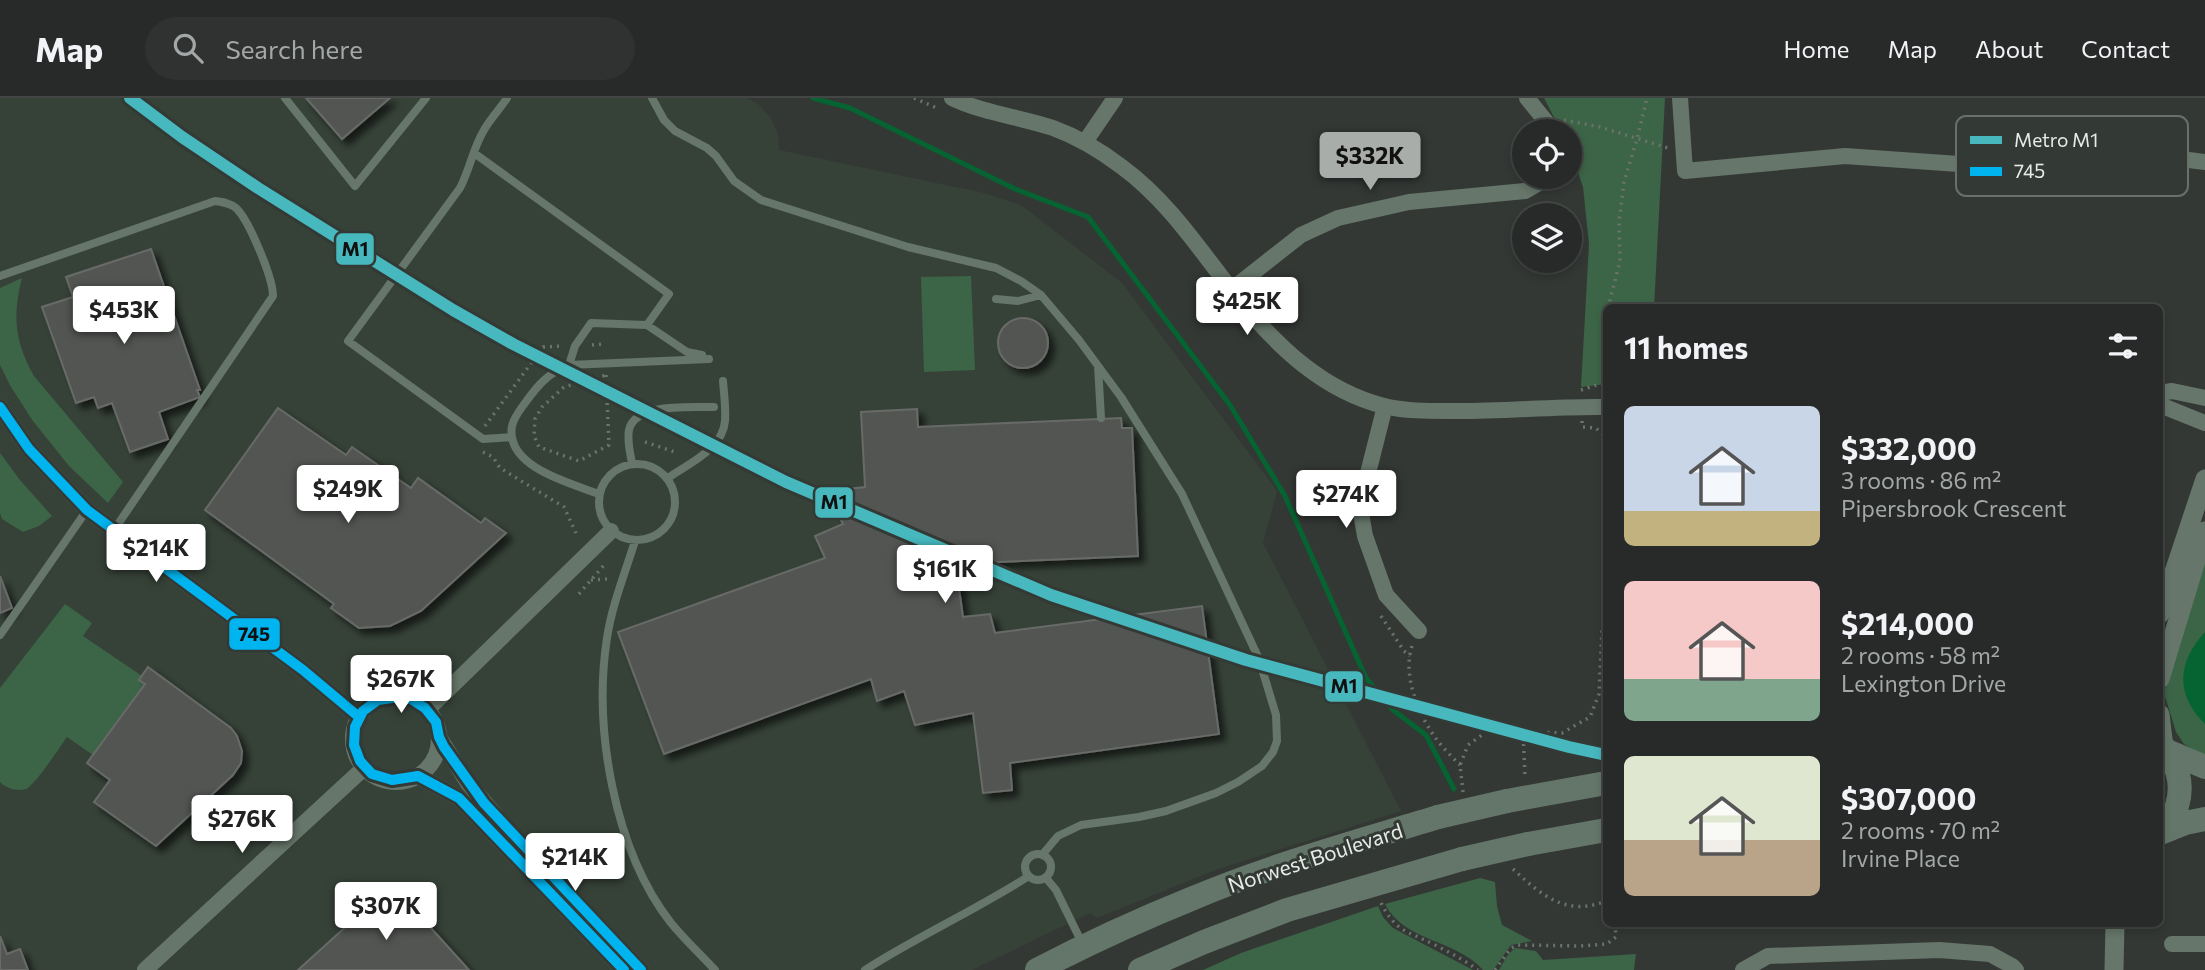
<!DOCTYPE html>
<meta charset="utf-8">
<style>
:root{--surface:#272a28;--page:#2f3230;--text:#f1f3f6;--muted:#a4a7a8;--line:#434645;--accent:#a9ada9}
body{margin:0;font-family:Commissioner,sans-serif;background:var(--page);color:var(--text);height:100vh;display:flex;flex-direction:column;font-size:26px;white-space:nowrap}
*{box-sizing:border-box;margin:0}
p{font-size:23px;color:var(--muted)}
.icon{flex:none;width:38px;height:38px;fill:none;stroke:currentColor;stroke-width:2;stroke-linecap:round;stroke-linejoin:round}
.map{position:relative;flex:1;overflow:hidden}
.sheet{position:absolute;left:1603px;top:206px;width:560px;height:623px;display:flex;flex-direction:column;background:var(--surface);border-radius:10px;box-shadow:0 4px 10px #0003,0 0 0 2px var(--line)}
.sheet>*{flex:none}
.controls{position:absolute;left:1512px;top:21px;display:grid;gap:14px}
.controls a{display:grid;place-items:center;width:70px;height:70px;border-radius:50%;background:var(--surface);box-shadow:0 4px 10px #0003,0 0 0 2px var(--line);font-size:35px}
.price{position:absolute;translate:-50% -60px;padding:0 16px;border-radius:7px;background:#fff;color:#222;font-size:23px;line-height:46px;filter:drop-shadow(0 2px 4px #0008)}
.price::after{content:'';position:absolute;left:50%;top:42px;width:21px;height:16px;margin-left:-10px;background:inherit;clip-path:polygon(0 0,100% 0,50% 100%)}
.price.selected{background:var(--accent);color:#111}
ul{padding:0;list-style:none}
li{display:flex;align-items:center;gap:21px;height:175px;padding:0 21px}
li span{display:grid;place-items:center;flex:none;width:196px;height:140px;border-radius:10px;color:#555}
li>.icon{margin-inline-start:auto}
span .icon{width:84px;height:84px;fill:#fffc;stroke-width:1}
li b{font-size:30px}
h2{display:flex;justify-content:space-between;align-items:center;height:84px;padding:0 21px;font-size:30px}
header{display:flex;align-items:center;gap:42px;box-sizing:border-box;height:98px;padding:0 35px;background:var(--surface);border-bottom:2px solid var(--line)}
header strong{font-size:33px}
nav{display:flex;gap:38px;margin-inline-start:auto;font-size:24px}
.search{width:490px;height:63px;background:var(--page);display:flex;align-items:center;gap:18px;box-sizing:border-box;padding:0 24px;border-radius:38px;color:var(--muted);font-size:26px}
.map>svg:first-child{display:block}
.built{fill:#364238}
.green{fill:#3c6446}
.water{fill:#056431}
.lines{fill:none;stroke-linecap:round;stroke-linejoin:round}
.stream{stroke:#056431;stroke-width:5}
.building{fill:#525553;stroke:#686b68;stroke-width:2;filter:url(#shadow)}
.path{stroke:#6a736c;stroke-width:3.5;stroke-dasharray:2 5;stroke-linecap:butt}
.service{stroke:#66766a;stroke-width:8}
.minor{stroke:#66766a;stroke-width:16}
.tertiary{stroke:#66766a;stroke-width:19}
.primary{stroke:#647669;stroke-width:24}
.primary-bridge{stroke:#647669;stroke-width:24}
.bus-1-casing{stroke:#333934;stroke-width:16}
.bus-1{stroke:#00b5ef;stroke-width:10}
.metro-1-casing{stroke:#333934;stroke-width:18}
.metro-1{stroke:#46b8be;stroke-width:12}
.labels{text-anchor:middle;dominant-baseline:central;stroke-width:6;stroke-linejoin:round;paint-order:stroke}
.street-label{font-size:21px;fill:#e8ece8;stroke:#333934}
.key{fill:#333934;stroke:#696f6a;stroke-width:2}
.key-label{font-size:19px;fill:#e8ece8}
.line-badge{stroke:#333934;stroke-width:2.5}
.pale-badge-label{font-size:19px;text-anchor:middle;font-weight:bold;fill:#111}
</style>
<header>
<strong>Map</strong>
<div class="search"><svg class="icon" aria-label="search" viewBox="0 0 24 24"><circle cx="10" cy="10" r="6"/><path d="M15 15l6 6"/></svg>Search here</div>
<nav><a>Home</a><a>Map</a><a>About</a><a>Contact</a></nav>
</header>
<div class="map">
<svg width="2205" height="872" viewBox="0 0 2205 872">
<defs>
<filter id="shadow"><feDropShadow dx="6" dy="6" stdDeviation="3.5" flood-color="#0009"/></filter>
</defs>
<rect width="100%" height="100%" fill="#343835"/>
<path class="built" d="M0,0H747L758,6L770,19L778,36L779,52L984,95L1021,107L1122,185L1277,393L1263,445L1401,713L1218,771L1097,820L1090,815L972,872H0Z"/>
<path class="green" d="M1544,0H1665L1654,210H1606V286L1581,289L1589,146L1583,89L1570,51V33H1561Z
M971,178L975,272L924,274L921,179Z
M22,180C12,218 15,244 34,278L123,384L108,405L69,368L33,323L11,289L0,267V190Z
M0,355L20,382L52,418L39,428L23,434L2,421L0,415Z
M2205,458V659L2184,646L2176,634L2164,595L2172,561Z
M65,506L92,525L83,538L142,578L145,586L93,657L67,639C60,649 35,687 26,691C17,694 6,690 0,684V590Z
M1480,780L1495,784L1497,808L1502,827L1532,843L1511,847L1493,872H1483C1456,841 1404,844 1385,806Z
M1378,808L1383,819L1393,830L1473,872H1203L1241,855Z
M1515,850L1536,853L1543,862L1636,856L1634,872H1499L1507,858Z"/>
<path class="water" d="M2205,534V626C2175,597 2177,564 2205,534Z"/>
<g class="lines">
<path class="stream" d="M813,0L850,10L1015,91L1088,119L1230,307L1285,398L1366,580L1393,612L1426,637L1454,691"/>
</g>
<path class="building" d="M306,0H390L342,41Z
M151,151L200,292H197L200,299L159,314L168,341L130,354L112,305L98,310L94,299L76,305L42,209L73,199L66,179Z
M998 245a25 25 0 1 1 50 0a25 25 0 1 1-50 0Z
M278,310L346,357L352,349L411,390L418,380L481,425L485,420L506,435L421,513L390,528L359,530L331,510L334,506L205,412Z
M917,311L918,329L1121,320L1122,330H1132L1138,458L928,467V483H958L963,519L990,516L995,535L1202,508L1219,636L1010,665L1012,692L983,695L973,615L915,627L904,593L877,603L871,581L664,656L618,534L825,460L815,438L843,426L827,393L865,389L861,314Z
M0,478L12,510L0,515Z
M148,569L231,630L237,638L242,653L241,665L233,677L156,748L94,704L110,682L87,665L145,586L139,582Z
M392,787L469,872H298Z
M0,838L7,856L20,851L28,872H0Z"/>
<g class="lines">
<path class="path" d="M914,0L939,11
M1564,22L1600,29L1668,50
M1608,210L1620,163L1619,124L1624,84L1637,41L1647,0
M592,247L604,246
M606,277L609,347L579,363L539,349L534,338L535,321L542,309L564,289Z
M1581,292L1606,284
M1582,323V329L1596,330L1606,340V353
M485,328L543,249L563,248
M645,344L678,355
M483,354L493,359L500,370L564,409L576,435
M591,482L607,481
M579,496L604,467
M1381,518L1404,553L1410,558
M1412,548C1402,578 1419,618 1437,642C1444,651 1452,659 1460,667
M1523,632L1525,679
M1463,694L1460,667L1468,647L1489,632L1562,635L1590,619L1599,596L1602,530L1606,520
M1513,771C1541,797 1566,819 1606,803
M1381,805C1396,834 1407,833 1433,846C1449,854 1464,862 1478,872
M1495,872L1511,850L1518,847L1580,848L1607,846L1616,839L1615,826"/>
<path class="service" d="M285,0L355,88L426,0
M507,0C500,11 490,21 484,32C473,50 470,71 460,90L348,243L483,341L512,339
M652,0L664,22L675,33L707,50L716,58L734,83L761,102L908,149L996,170L1021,183L1041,197L1079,242L1121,299L1182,396L1259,561L1276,617L1277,643L1273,654L1262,668L1238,684L1216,695L1166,713L1139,719L1081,727L1058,738L1042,757
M474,55L669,196L647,227
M0,178L215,103C223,104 230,105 236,110C249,122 273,180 273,198L114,432
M996,201L1018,203L1041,197
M569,267L575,248L591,225L647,227L687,254L702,257
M1098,268L1101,320
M632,365C630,355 627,343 629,332C635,304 691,310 714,309
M599 404a38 38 0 1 1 76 0a38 38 0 1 1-76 0Z
M668,380C688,366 723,351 725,323C726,310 724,296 723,283
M599,396C570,385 505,369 512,328C514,319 520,312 525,305C538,287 548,275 569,267L709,261
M635,443C625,475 612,507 607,540C593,630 614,752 671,825C685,842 701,857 715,872
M0,537L87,412
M1025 769a13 13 0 1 1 26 0a13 13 0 1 1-26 0Z
M1046,780L1056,792L1082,845
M865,872C918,838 976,812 1029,778"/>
<path class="minor" d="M952,0C983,15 1020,19 1053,30C1078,39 1101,53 1122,69C1171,105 1203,157 1241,204C1279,250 1324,293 1384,308C1404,313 1427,313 1448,313C1501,314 1553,308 1606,309
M1527,0L1548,26L1551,33
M1680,0L1685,73L1845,58L1973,67L2022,68L2133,61H2181L2205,64
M1085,44L1115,0
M1231,192L1301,137L1338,120L1409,104L1525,93L1549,79
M2160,295L2172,293L2205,300
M2160,307L2205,325
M1385,308L1364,391L1361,415L1365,438L1386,497L1419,533
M0,309L29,351L87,412L303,572L359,619
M353 641a43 43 0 1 1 86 0a43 43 0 1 1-86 0Z
M428,611L611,433
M439,639L468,685L504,727L641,872
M418,678L459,700L624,872
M2172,846H2205
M145,872L364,670
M1743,872L1768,858L1939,852L1990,856L2012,868L2016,872"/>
<path class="tertiary" d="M2160,516L2205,381
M2160,581L2205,433
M2160,616L2164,650
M2114,872L2115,826"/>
<path class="primary" d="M2160,646C2177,661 2184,686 2177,708C2174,717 2168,725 2163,733
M2167,653L2205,669
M1507,703L1606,685
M2160,735L2185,725L2205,721
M1528,746L1606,732
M1037,872C1087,846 1139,822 1191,801C1271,767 1356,744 1438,719
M1140,872L1204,844L1287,812L1462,761"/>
<path class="primary-bridge" d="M1438,719L1507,703
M1462,761L1528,746"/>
<defs>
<path id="bus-1" d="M0,309L29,351L87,412L303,572L359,619
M624,872L459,700L418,678L392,682L372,676L360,663L354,647L355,629L363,613L378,602L399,599L411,601L425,610L436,624L439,639L444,649L484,705L641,872"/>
</defs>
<use href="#bus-1" class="bus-1-casing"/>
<use href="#bus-1" class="bus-1"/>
<defs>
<path id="metro-1" d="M130,0L182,39L258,90L453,212L513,246L786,384L1051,497L1246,562L1569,649L1606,657"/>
</defs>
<use href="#metro-1" class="metro-1-casing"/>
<use href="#metro-1" class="metro-1"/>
</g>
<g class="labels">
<g class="street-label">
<text transform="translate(1315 759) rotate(-18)">Norwest Boulevard</text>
</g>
</g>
<rect x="1956" y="18" width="232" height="80" rx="10" class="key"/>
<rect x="1970" y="38" width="32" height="8" fill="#46b8be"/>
<rect x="1970" y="69" width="32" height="9" fill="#00b5ef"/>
<g class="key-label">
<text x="2014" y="49">Metro M1</text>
<text x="2014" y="80">745</text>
</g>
<g class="line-badge">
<rect x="335" y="134" width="40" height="34" rx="7" fill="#46b8be"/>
<rect x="814" y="388" width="40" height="33" rx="7" fill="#46b8be"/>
<rect x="228" y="519" width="53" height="34" rx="7" fill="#00b5ef"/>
<rect x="1324" y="572" width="40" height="33" rx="7" fill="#46b8be"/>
</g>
<g class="pale-badge-label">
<text x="355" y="158">M1</text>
<text x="834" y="411">M1</text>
<text x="254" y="543">745</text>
<text x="1344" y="595">M1</text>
</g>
</svg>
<div class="controls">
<a><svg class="icon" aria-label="locate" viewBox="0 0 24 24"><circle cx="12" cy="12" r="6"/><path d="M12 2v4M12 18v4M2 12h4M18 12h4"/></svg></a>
<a><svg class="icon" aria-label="layers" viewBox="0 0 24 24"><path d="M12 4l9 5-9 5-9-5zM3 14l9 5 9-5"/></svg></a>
</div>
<b class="price selected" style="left:1370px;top:94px">$332K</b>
<b class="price" style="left:1247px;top:239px">$425K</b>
<b class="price" style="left:124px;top:248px">$453K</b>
<b class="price" style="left:348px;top:427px">$249K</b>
<b class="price" style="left:1346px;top:432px">$274K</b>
<b class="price" style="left:156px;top:486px">$214K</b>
<b class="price" style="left:945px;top:507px">$161K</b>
<b class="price" style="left:401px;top:617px">$267K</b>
<b class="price" style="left:242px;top:757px">$276K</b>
<b class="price" style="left:575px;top:795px">$214K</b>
<b class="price" style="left:386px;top:844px">$307K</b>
<section class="sheet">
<h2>11 homes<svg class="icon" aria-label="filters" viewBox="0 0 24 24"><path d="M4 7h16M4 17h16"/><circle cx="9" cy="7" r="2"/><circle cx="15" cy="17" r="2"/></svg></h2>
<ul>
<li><span style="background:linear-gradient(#c9d6e8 75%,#c2b280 0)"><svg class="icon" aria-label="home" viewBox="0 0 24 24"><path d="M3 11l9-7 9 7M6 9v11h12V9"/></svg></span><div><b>$332,000</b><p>3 rooms · 86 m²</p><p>Pipersbrook Crescent</p></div></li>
<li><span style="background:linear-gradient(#f6c9c9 70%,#7fa58c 0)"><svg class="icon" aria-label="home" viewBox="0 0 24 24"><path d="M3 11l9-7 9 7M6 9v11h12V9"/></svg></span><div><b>$214,000</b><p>2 rooms · 58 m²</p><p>Lexington Drive</p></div></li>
<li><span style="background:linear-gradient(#dfe7d0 60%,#b9a48a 0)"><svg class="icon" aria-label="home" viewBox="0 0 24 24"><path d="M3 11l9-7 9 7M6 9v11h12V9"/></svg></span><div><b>$307,000</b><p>2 rooms · 70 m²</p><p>Irvine Place</p></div></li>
</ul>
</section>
</div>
